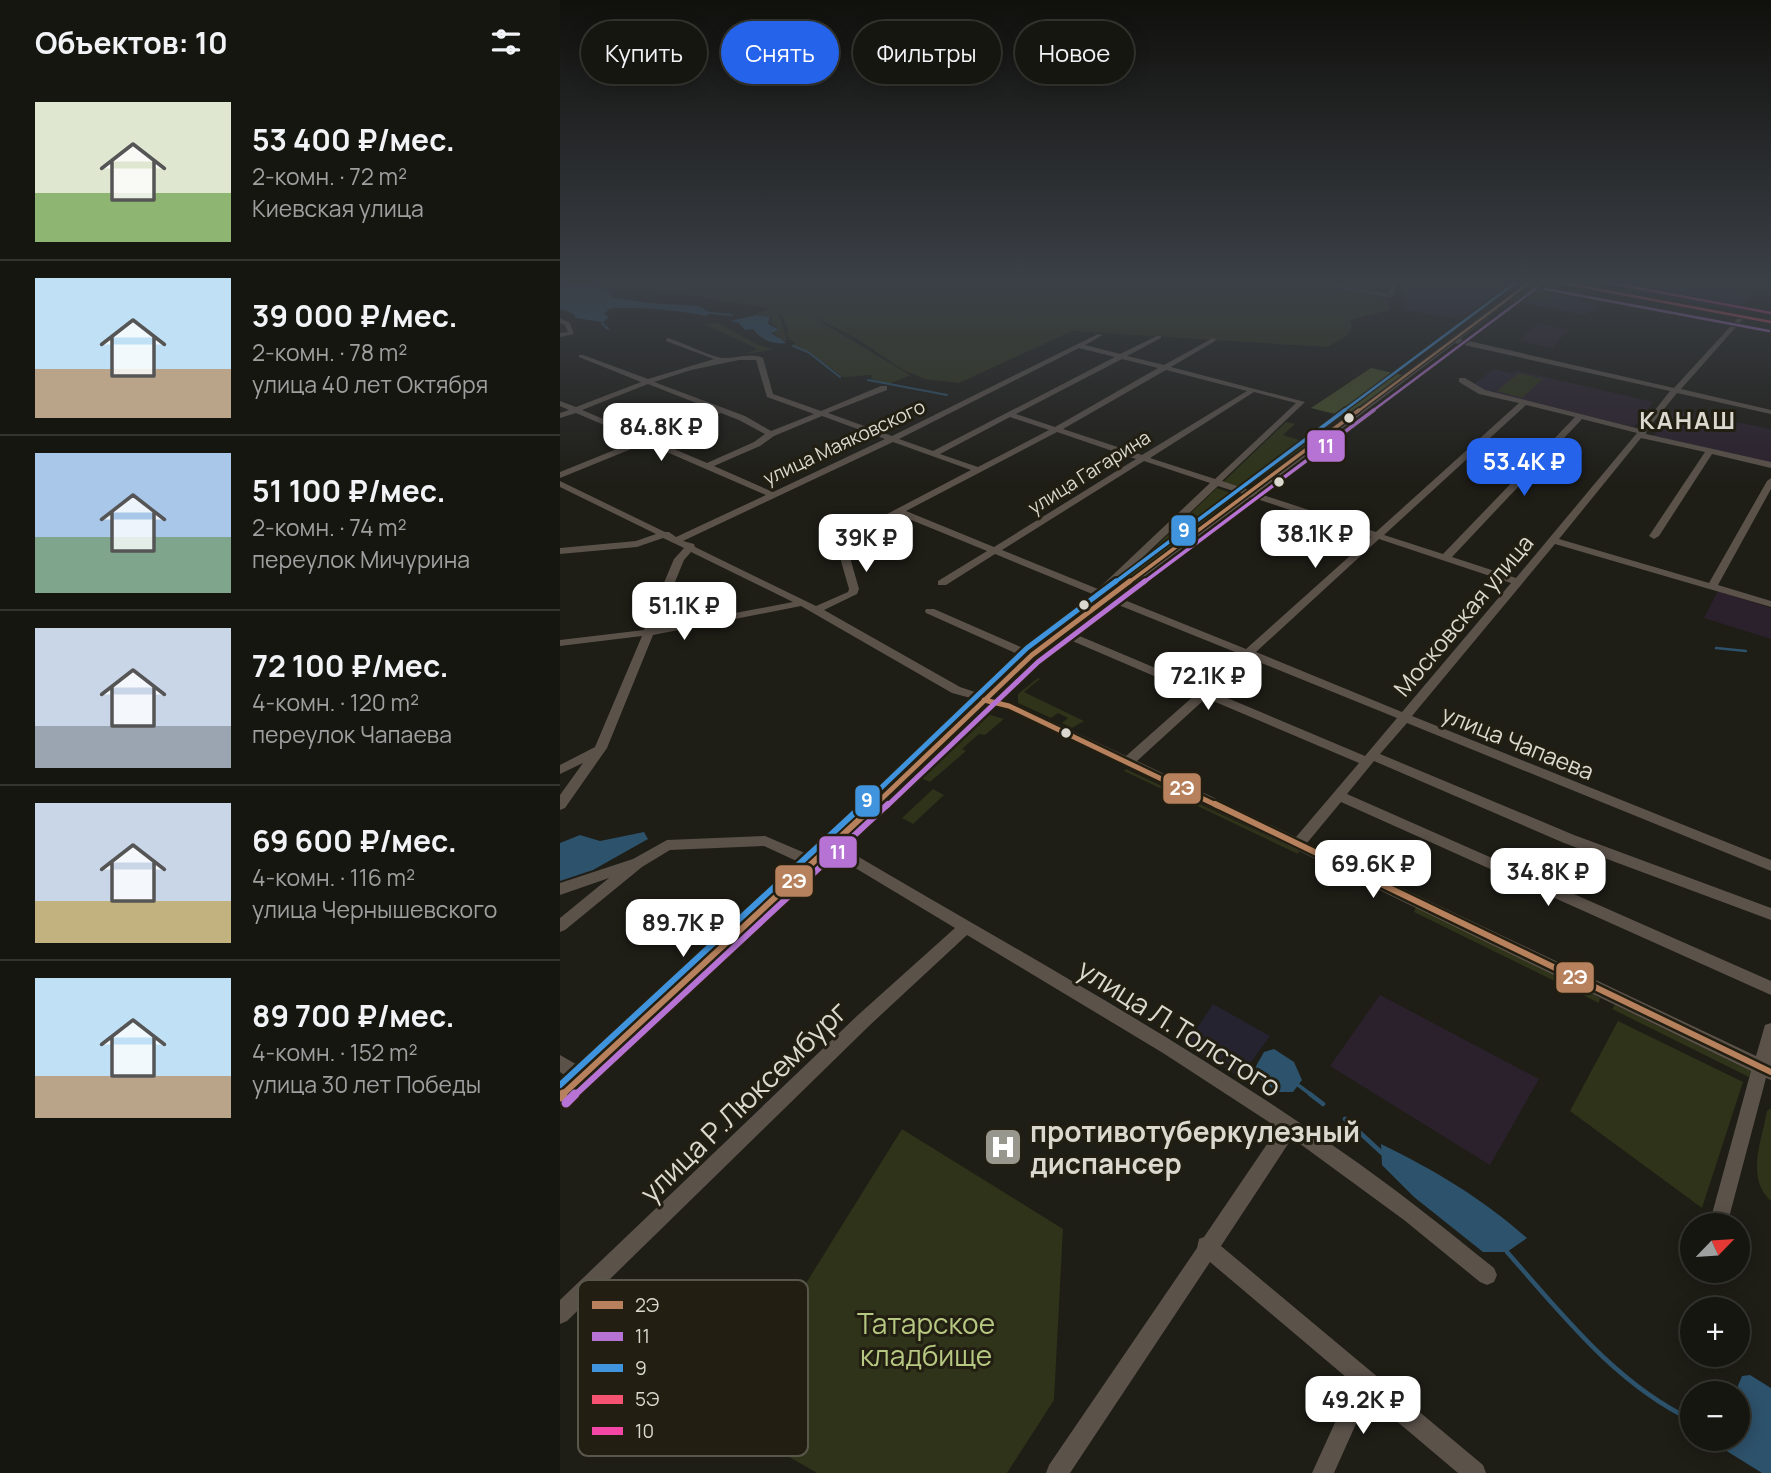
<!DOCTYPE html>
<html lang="ru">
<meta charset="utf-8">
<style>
:root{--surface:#161610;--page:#1f1f19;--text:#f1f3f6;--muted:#9e9f9f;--line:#353530;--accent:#2563eb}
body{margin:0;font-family:Manrope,sans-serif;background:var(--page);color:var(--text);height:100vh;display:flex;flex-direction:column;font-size:26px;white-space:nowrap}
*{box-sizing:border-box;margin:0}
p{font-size:23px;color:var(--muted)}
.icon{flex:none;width:38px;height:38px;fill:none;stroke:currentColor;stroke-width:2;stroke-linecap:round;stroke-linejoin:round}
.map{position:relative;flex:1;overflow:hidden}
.details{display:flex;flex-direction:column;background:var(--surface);width:560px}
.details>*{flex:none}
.banner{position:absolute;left:21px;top:21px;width:665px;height:63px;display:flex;gap:14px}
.needle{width:46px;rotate:65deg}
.tools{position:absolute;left:1120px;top:1213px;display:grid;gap:14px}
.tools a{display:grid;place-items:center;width:70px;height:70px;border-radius:50%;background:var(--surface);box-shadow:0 4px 18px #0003,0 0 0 2px var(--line);font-size:35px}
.price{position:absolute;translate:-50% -60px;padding:0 16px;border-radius:14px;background:#fff;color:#222;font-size:23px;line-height:46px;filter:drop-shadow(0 2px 4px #0008)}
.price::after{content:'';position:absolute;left:50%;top:42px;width:21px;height:16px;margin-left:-10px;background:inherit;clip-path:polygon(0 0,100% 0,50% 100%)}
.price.current{background:var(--accent);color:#fff}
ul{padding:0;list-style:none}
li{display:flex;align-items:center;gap:21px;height:175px;padding:0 35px}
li+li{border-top:2px solid var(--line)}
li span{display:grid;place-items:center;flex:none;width:196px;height:140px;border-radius:0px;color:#555}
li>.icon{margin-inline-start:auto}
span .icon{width:84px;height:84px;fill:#fffc;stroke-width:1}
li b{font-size:30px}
h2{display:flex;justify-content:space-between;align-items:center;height:84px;padding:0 35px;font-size:30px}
.pill{padding:0 24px;border-radius:32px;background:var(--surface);box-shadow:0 4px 18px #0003,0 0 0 2px var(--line);font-size:24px;line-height:63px}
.pill.current{background:var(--accent);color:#fff}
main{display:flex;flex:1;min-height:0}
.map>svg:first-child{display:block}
.industrial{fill:#262330}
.education{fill:#2b212c}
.green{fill:#2e3319}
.forest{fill:#434c26}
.water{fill:#2d526b}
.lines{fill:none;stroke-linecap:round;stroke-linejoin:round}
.stream-far3{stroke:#2d526b;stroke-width:2}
.stream-far2{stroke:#2d526b;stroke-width:2.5}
.stream-far1{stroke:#2d526b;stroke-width:3.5}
.stream{stroke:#2d526b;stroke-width:4.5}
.minor{fill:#5b524a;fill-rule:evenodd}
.major{fill:#5e5044;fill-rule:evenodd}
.bus-1-far4-casing{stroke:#221f12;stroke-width:5}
.bus-1-far3-casing{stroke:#221f12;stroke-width:7}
.bus-1-far2-casing{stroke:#221f12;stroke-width:10}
.bus-1-far1-casing{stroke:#221f12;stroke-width:11}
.bus-1-casing{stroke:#221f12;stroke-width:14}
.bus-2-far4-casing{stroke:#221f12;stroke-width:5}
.bus-2-far3-casing{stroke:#221f12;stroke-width:7}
.bus-2-far2-casing{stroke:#221f12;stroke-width:10}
.bus-2-far1-casing{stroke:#221f12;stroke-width:11}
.bus-2-casing{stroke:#221f12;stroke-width:14}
.bus-3-far3-casing{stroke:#221f12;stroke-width:5}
.bus-3-far2-casing{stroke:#221f12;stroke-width:7}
.bus-3-far1-casing{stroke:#221f12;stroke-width:10}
.bus-3-casing{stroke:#221f12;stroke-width:11}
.bus-4-casing{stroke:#221f12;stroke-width:5}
.bus-5-casing{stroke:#221f12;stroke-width:5}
.bus-1-far4{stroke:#b6815c;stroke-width:2.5}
.bus-1-far3{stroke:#b6815c;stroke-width:3.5}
.bus-1-far2{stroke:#b6815c;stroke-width:5}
.bus-1-far1{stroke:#b6815c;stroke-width:6}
.bus-1{stroke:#b6815c;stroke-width:9}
.bus-2-far4{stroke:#b673d3;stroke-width:2.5}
.bus-2-far3{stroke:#b673d3;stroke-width:3.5}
.bus-2-far2{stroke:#b673d3;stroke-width:5}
.bus-2-far1{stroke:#b673d3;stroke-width:6}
.bus-2{stroke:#b673d3;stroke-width:9}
.bus-3-far3{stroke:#4094de;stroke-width:2.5}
.bus-3-far2{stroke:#4094de;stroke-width:3.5}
.bus-3-far1{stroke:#4094de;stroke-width:5}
.bus-3{stroke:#4094de;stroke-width:6}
.bus-4{stroke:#f65372;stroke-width:2.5}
.bus-5{stroke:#f346a5;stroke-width:2.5}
.bus-dot{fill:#dad8cf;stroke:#221f12;stroke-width:2.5}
.labels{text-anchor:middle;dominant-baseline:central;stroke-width:6;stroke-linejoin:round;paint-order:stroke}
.far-street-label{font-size:19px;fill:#dad8cf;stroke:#221f12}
.street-label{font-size:23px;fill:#dad8cf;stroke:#221f12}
.far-district-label{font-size:24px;font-weight:bold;letter-spacing:2px;fill:#dad8cf;stroke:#221f12}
.near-street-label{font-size:28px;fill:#dad8cf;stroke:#221f12}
.near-poi-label{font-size:28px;font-weight:bold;fill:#dad8cf;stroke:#221f12;text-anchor:start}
.near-park-label{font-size:28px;fill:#b6c881;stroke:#221f12}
.key{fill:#221f12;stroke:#59564b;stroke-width:2}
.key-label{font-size:19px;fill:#dad8cf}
.line-badge{stroke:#221f12;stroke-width:2.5}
.badge-label{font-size:19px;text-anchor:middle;font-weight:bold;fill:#fff}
</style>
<main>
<section class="details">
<h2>Объектов: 10<svg class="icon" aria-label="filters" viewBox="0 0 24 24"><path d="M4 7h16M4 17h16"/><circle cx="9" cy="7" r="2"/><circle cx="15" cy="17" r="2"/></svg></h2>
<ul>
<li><span style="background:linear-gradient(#dfe7d0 65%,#8fb573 0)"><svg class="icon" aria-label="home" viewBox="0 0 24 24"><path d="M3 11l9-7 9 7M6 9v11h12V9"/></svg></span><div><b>53 400 ₽/мес.</b><p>2-комн. · 72 m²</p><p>Киевская улица</p></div></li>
<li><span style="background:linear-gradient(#bfe0f5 65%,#b9a48a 0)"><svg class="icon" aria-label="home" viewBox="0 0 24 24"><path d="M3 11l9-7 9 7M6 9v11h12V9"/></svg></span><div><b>39 000 ₽/мес.</b><p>2-комн. · 78 m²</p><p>улица 40 лет Октября</p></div></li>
<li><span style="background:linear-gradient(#a9c7e8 60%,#7fa58c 0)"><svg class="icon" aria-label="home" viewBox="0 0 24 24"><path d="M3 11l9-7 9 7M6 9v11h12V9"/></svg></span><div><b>51 100 ₽/мес.</b><p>2-комн. · 74 m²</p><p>переулок Мичурина</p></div></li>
<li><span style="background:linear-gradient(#c9d6e8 70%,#9aa5b1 0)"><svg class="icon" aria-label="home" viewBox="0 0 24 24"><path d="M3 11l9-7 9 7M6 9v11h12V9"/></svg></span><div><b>72 100 ₽/мес.</b><p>4-комн. · 120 m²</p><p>переулок Чапаева</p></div></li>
<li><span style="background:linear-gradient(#c9d6e8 70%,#c2b280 0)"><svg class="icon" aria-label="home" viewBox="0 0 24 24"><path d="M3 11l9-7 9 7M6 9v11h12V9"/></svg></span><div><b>69 600 ₽/мес.</b><p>4-комн. · 116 m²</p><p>улица Чернышевского</p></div></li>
<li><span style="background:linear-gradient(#bfe0f5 70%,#b9a48a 0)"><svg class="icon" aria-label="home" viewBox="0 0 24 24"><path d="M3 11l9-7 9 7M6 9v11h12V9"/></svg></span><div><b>89 700 ₽/мес.</b><p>4-комн. · 152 m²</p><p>улица 30 лет Победы</p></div></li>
</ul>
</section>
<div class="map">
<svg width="1211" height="1473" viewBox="0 0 1211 1473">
<rect width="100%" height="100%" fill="#1e1d16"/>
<path class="industrial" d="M933,369L954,374L932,393L910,388Z
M653,1004L710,1036L680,1077L626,1045Z"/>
<path class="education" d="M848,280L883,282L957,280L899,319L842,309Z
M1089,280L1115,281L1194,294L1177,311L1074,291Z
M982,284L1020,291L1018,294L1023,295L1018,300L1039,306L1026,315L959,302Z
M978,324H981L1008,330L992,348L959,341Z
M955,370L1093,402L1074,427L933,393Z
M1113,410L1211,429V463L1093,436Z
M1158,591L1211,608V639L1144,618Z
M820,995L979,1079L930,1165L770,1066Z"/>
<path class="green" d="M27,280H724L817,296L829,302V310L790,320L792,327L786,336L768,347L512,331L399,383L365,379L343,370L296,338L251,316L350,375L329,384L311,379L312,375L283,377L249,352L233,345L235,343L226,336L228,330L222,316L215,313L220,317L227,341L220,340L213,332L219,330L210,321L212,316L193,315L211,308Z
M974,283L1000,288L984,301L962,297L954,303L949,302Z
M158,323L198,345L214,349L182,355L198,349L144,324Z
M959,373L983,379L962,398L937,391Z
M726,422L735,424L723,435L749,443L686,488L679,489L663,482Z
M657,488L677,495L599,557L548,592Z
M478,678L480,679L464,692L524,721L512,728L502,723L508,718L498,713L491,718L458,703V694Z
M421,712L444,719L425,735L419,734L402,749L406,751L370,782L353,775Z
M566,769L739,851L738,854L564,771Z
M373,789L384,795L353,824L342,818Z
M856,906L1040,998L1039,1003L854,912Z
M1055,1005L1191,1071L1189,1077L1052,1009Z
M1058,1021L1183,1082L1142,1208L1010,1111Z
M1211,1108V1201C1185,1178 1202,1140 1207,1111Z
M342,1129L503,1229L494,1400L447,1473H257L162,1418Z"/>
<path class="forest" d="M811,368L842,375L789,414L783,416L751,408Z"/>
<path class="water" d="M15,283H29L51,292L52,297L89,303L138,306L151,313L145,316C130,311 64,305 49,309L44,314L49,317L43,322L16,318L14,314L0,309V287Z
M197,315L210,317L208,324L219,330L211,333L227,343C213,345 200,339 193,329L185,330L179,323L170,321Z
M84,832L88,839L33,870L0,881V843L20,835L40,841Z
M714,1049L734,1062L742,1080L733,1092H717L699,1078L696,1066L704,1052Z
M821,1144C876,1171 920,1197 967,1238L947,1252H923L854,1197L822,1165Z
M1190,1375L1211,1388V1473H1202L1165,1450L1163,1439L1178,1438V1393H1175L1182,1376Z"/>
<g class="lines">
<path class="stream-far3" d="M151,313L172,315
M42,323L48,329
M233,346L248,352L280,377
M308,380L387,395"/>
<path class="stream-far2" d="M1156,648L1186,651"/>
<path class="stream-far1" d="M738,1085L753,1096"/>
<path class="stream" d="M750,1094L763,1104
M785,1119L822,1153
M947,1252C1002,1314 1056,1384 1132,1420"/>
<path class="minor" d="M736,280H749L828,294L832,280H838L834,296L831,298Z
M969,280H976L900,339L1114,388L1180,316H1184V318L1121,389L1211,410V414L1117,393L1087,430L1086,434L1211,462V468L1152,454L1099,536L1094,539L1089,536L1145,452L1081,438L999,539L1149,583L1207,481L1211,478V489L1158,585L1211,601V607L995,544L852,716L1211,860V871L847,723L820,754L1014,835L1211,908V920L1004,843L814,761L787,794L1211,981V995L781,802L747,843L1196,1056L1205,1025L1211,1023V1080L1206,1078L1167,1225H1149L1191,1071L505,737L445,709L428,704L280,846C448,945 619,1038 778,1149C832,1186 883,1227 934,1268L937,1275L934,1282L927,1285L920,1282L844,1220L732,1138L661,1246L923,1465L926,1473H898L808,1397L774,1473H752L793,1383L650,1262L510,1473H486L489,1465L637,1248L639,1239L644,1237L718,1128L603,1053L407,935L310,1025L7,1321L0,1324V1300L298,1015L395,928L272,854L28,1082L6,1103L0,1105V1086L9,1078L0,1072V1055L21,1067L243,864L204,846L110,850L82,867L5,930L0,932V918L49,878L0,895V883L73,859L107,840L205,836L252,856L418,700L392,693L241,606L93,635L47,748L5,808L0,810V795L23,763L0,774V765L35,747L82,636L0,646V640L84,630L114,559L124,548L103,538L77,547L0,554V548L76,541L96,534L0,487V481L105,532H109L116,537L206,495L86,443L0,478V472L79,440L16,413L0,418V413L9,410L0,406V401L16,407L81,382L19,357V355H23L88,379L154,359L106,341V339L108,338C122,342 151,357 163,358C176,359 189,352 203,358L213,394L261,411L321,386H327V390L268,413L332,436L538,334L543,335L525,345L560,354L597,336H601V338L567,356L604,365L653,338L656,340L655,341L611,367L745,402L662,481L689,490ZM895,343L1110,391L1080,429L925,390L905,378H899V382L919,394L959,403L816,532L697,493ZM519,348L555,357L373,451L339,439ZM562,359L598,368L495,427L456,414ZM179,360H196L207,397L254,414L211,431L185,416L94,382L131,370ZM606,370L687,391L582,455L503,429ZM88,384L154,410L86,437L22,410ZM694,392L736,403L655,479L590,458ZM966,405L1015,417L883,554L824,535ZM161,413L179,420L205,434L194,442L147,463L93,440ZM262,416L325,439L213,492L154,466L200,446L214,436ZM450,417L489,430L418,467L380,454ZM1022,419L1077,433L956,578L892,557ZM497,432L576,459L434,547L346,511ZM333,442L411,470L285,536L277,547L289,589L288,592L256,606L135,547L134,544L123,541ZM584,461L650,483L538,589L442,550ZM658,486L683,494L549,593L546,592ZM691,497L811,537L686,649L557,597ZM339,515L427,551L378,581V585H386L435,554L542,598L470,651L374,609H366L365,611L366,613L464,657L424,695L400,687L264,610L297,594L299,589L287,547L291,540ZM819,539L951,583L842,712L696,652ZM131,552L233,602L96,628L124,560ZM551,602L680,654L643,688L510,632ZM503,637L636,694L566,756L453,703L434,698L476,657ZM689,658L837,718L805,756L653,692ZM646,698L799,763L736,837L577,761Z
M0,318L10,323L14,334L0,337V333L8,332L5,325L0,323Z"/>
<path class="major" d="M984,280H997L1211,320V324Z"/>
<defs>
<path id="bus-1-far4" d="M797,412L973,280"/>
<path id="bus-1-far3" d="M568,583L799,410"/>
<path id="bus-1-far2" d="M424,700L449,706L658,806
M314,806L472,655L570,581"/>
<path id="bus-1-far1" d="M655,804L1211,1072
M1,1096L316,804"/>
<path id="bus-1" d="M0,1097L3,1094"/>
<path id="bus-2-far4" d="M985,289L1209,331
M811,412L978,287"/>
<path id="bus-2-far3" d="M583,583L814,410"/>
<path id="bus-2-far2" d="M327,806L478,662L585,581"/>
<path id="bus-2-far1" d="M14,1096L328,804"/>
<path id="bus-2" d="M6,1103L15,1094"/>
<path id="bus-3-far3" d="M782,412L959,280"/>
<path id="bus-3-far2" d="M554,583L785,410"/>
<path id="bus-3-far1" d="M302,806L467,648L556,581"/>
<path id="bus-3" d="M0,1085L304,804"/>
<path id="bus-4" d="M987,280L1211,322"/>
<path id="bus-5" d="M1034,280L1211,313"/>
</defs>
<use href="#bus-1-far4" class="bus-1-far4-casing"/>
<use href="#bus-1-far3" class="bus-1-far3-casing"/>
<use href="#bus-1-far2" class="bus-1-far2-casing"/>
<use href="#bus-1-far1" class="bus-1-far1-casing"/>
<use href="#bus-1" class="bus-1-casing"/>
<use href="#bus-2-far4" class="bus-2-far4-casing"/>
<use href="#bus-2-far3" class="bus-2-far3-casing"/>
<use href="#bus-2-far2" class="bus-2-far2-casing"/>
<use href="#bus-2-far1" class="bus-2-far1-casing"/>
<use href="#bus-2" class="bus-2-casing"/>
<use href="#bus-3-far3" class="bus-3-far3-casing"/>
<use href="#bus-3-far2" class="bus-3-far2-casing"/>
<use href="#bus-3-far1" class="bus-3-far1-casing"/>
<use href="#bus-3" class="bus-3-casing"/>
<use href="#bus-4" class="bus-4-casing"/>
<use href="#bus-5" class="bus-5-casing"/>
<use href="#bus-1-far4" class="bus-1-far4"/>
<use href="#bus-1-far3" class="bus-1-far3"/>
<use href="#bus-1-far2" class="bus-1-far2"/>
<use href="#bus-1-far1" class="bus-1-far1"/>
<use href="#bus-1" class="bus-1"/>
<use href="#bus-2-far4" class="bus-2-far4"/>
<use href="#bus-2-far3" class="bus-2-far3"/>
<use href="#bus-2-far2" class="bus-2-far2"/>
<use href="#bus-2-far1" class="bus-2-far1"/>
<use href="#bus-2" class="bus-2"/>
<use href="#bus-3-far3" class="bus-3-far3"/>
<use href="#bus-3-far2" class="bus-3-far2"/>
<use href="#bus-3-far1" class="bus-3-far1"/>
<use href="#bus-3" class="bus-3"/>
<use href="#bus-4" class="bus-4"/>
<use href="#bus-5" class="bus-5"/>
</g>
<linearGradient id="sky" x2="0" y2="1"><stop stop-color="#10100c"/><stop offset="0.58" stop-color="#3b4047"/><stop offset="1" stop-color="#3b4047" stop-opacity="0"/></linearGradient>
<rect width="1211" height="486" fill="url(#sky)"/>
<defs>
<symbol id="hospital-square" viewBox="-11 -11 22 22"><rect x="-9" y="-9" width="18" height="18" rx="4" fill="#98978e" stroke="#221f12"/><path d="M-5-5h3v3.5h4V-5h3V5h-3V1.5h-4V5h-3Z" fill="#fff"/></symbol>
</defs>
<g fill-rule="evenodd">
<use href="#hospital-square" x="421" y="1125" width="44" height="44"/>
</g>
<g class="bus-dot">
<circle cx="789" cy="418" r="6"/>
<circle cx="719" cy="482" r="6"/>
<circle cx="524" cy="605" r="6"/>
<circle cx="506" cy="733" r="6"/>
</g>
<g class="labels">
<g class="far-street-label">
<text transform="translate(284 442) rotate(-25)">улица Маяковского</text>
<text transform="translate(529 472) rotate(-32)">улица Гагарина</text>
</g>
<g class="street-label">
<text transform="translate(903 615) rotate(-50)">Московская улица</text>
<text transform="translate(958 742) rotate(22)">улица Чапаева</text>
</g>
<g class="far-district-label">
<text x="1128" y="419">КАНАШ</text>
</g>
<g class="near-street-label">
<text transform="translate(620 1027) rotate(32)">улица Л.Толстого</text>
<text transform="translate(183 1101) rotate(-44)">улица Р.Люксембург</text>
</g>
<g class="near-poi-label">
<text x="470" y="1131">противотуберкулезный<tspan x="470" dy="32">диспансер</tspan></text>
</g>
<g class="near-park-label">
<text x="366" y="1323">Татарское<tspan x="366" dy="32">кладбище</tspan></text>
</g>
</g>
<rect x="18" y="1280" width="230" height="176" rx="10" class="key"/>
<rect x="32" y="1301" width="31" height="8" fill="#b6815c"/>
<rect x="32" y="1332" width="31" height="9" fill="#b673d3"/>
<rect x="32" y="1364" width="31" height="8" fill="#4094de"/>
<rect x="32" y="1395" width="31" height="9" fill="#f65372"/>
<rect x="32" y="1427" width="31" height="8" fill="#f346a5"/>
<g class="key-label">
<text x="75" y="1312">2Э</text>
<text x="75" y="1343">11</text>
<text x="75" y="1375">9</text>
<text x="75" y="1406">5Э</text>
<text x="75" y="1438">10</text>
</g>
<g class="line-badge">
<rect x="746" y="429" width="40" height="34" rx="7" fill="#b673d3"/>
<rect x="610" y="514" width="27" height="33" rx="7" fill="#4094de"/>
<rect x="602" y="772" width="40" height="33" rx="7" fill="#b6815c"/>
<rect x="294" y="784" width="27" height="34" rx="7" fill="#4094de"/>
<rect x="258" y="835" width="40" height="34" rx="7" fill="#b673d3"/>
<rect x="214" y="864" width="40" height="34" rx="7" fill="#b6815c"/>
<rect x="995" y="961" width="40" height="33" rx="7" fill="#b6815c"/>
</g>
<g class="badge-label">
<text x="766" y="453">11</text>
<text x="624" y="537">9</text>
<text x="622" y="795">2Э</text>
<text x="307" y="807">9</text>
<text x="278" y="859">11</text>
<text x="234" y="888">2Э</text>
<text x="1015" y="984">2Э</text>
</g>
</svg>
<div class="tools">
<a><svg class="needle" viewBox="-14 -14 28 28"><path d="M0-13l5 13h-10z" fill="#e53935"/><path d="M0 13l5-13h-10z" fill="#9e9f9f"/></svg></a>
<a>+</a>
<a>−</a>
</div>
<b class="price" style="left:101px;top:463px">84.8K ₽</b>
<b class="price current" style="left:964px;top:498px">53.4K ₽</b>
<b class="price" style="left:755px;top:570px">38.1K ₽</b>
<b class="price" style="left:306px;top:574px">39K ₽</b>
<b class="price" style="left:124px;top:642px">51.1K ₽</b>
<b class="price" style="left:648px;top:712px">72.1K ₽</b>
<b class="price" style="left:813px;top:900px">69.6K ₽</b>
<b class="price" style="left:988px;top:908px">34.8K ₽</b>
<b class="price" style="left:123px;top:959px">89.7K ₽</b>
<b class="price" style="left:803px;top:1436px">49.2K ₽</b>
<div class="banner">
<a class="pill">Купить</a>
<a class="pill current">Снять</a>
<a class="pill">Фильтры</a>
<a class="pill">Новое</a>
</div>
</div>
</main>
